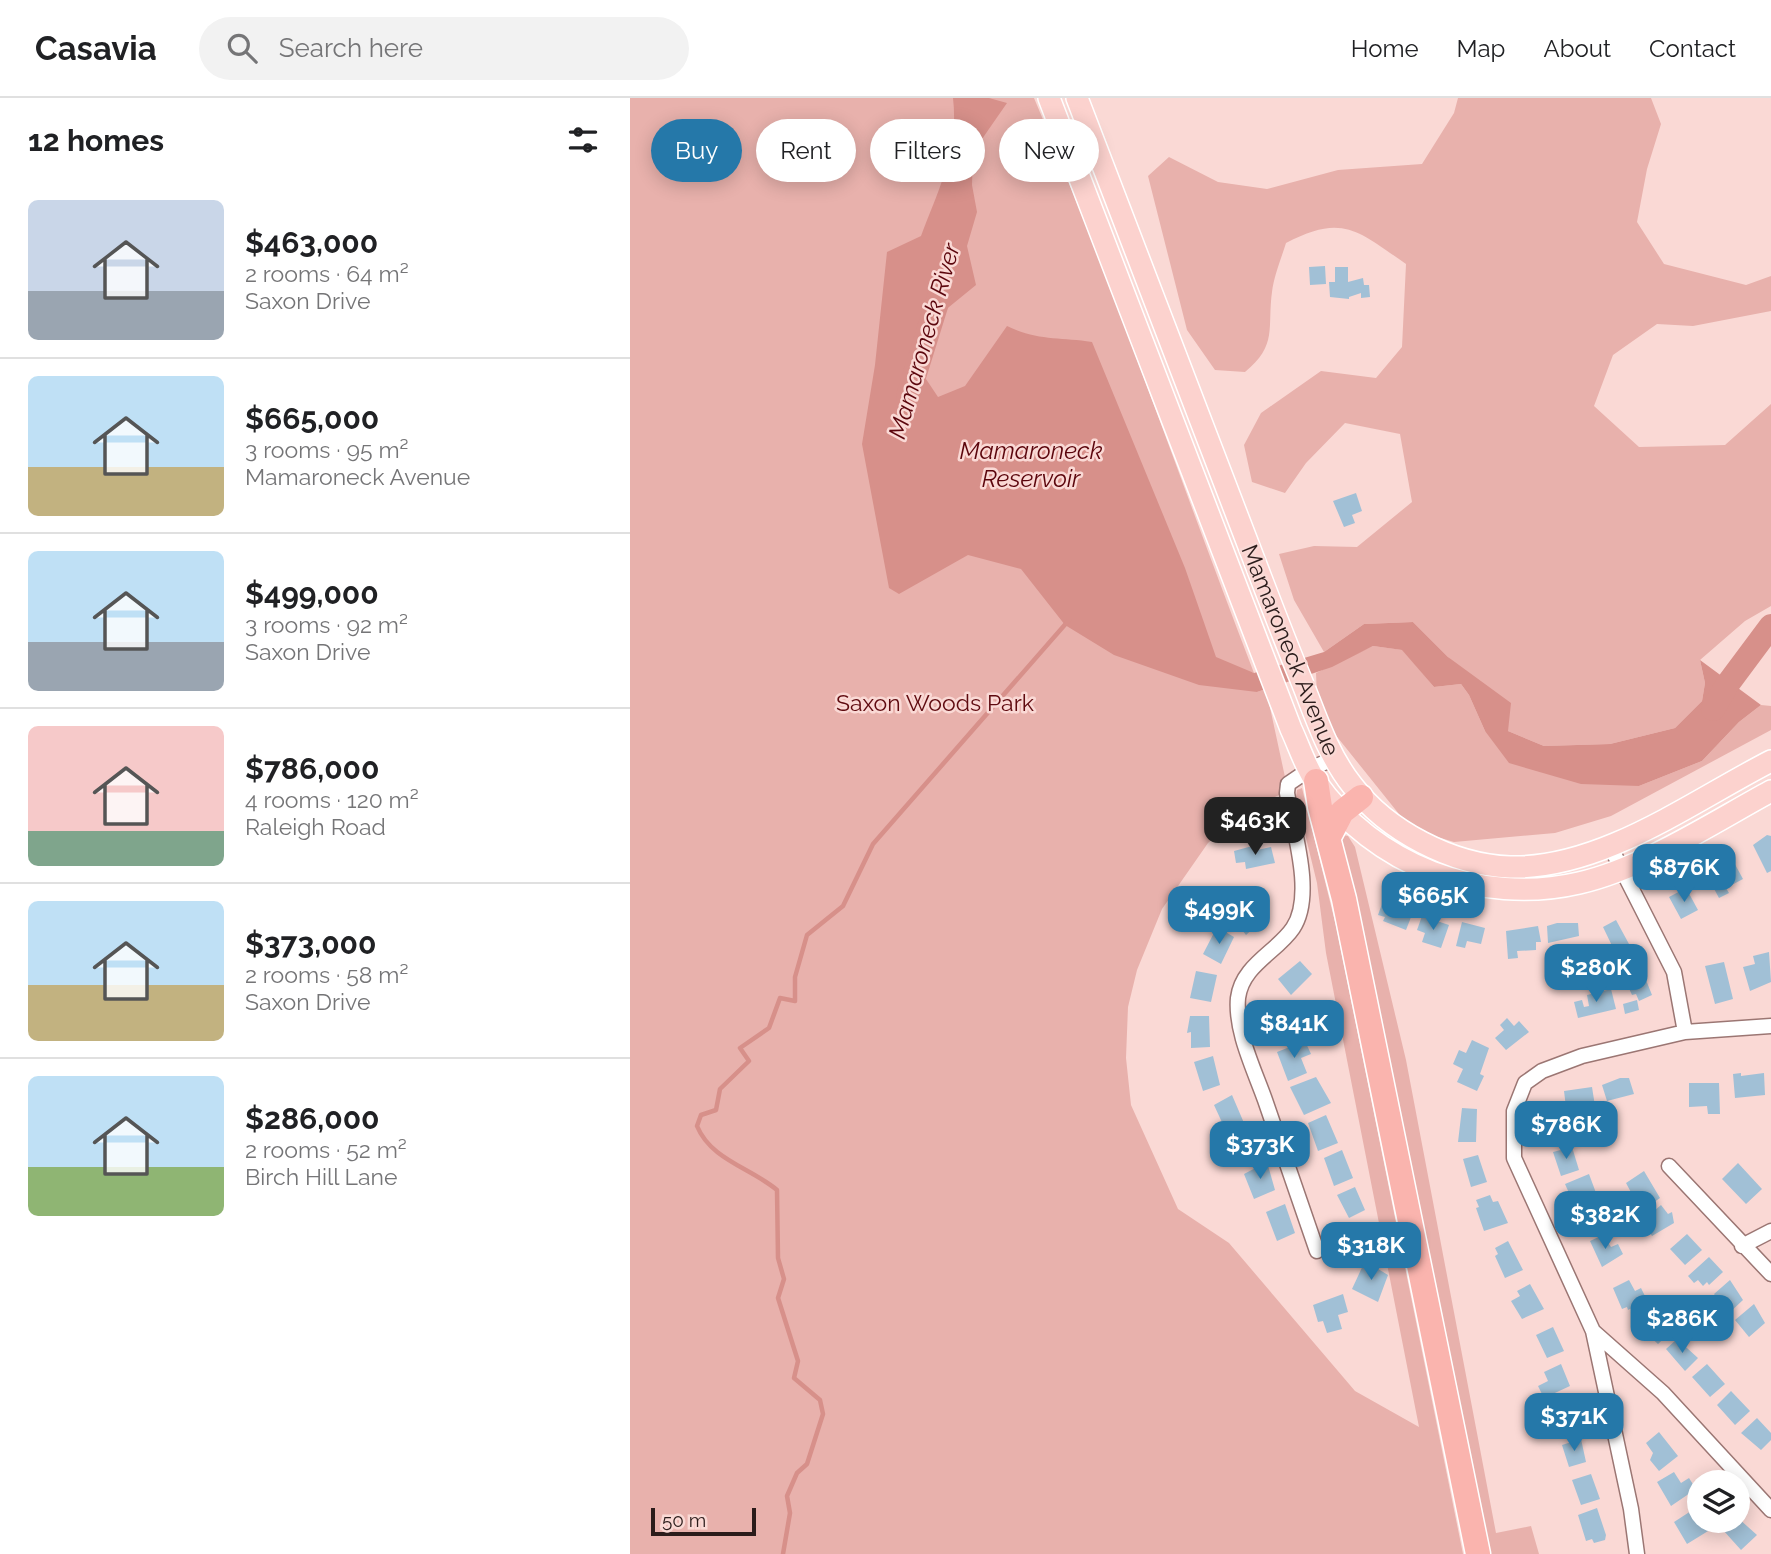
<!DOCTYPE html>
<meta charset="utf-8">
<style>
:root{--surface:#fff;--page:#f2f2f2;--text:#202124;--muted:#757577;--line:#e0e0e0;--accent:#2578a9}
body{margin:0;font-family:Raleway,sans-serif;background:var(--page);color:var(--text);height:100vh;display:flex;flex-direction:column;font-size:26px;white-space:nowrap}
*{box-sizing:border-box;margin:0}
p{font-size:23px;color:var(--muted)}
.icon{flex:none;width:38px;height:38px;fill:none;stroke:currentColor;stroke-width:2;stroke-linecap:round;stroke-linejoin:round}
.map{position:relative;flex:1;overflow:hidden}
.sheet{display:flex;flex-direction:column;background:var(--surface);width:630px}
.sheet>*{flex:none}
.hud{position:absolute;left:21px;top:21px;width:665px;height:63px;display:flex;gap:14px}
.controls{position:absolute;left:1057px;top:1372px;display:grid;gap:14px}
.controls a{display:grid;place-items:center;width:63px;height:63px;border-radius:50%;background:var(--surface);box-shadow:0 4px 18px #0003;font-size:35px}
.scale{position:absolute;left:21px;bottom:18px;width:105px;box-sizing:border-box;padding-left:7px;border:4px solid #2b1c1b;border-top:0;font-size:19px;line-height:24px;white-space:nowrap;color:#2b1c1b;-webkit-text-stroke:5px #fad9d5;paint-order:stroke}
.price{position:absolute;translate:-50% -60px;padding:0 16px;border-radius:14px;background:var(--accent);color:#fff;font-size:23px;line-height:46px;filter:drop-shadow(0 2px 4px #0008)}
.price::after{content:'';position:absolute;left:50%;top:42px;width:21px;height:16px;margin-left:-10px;background:inherit;clip-path:polygon(0 0,100% 0,50% 100%)}
.price.on{background:#222;color:#fff}
ul{padding:0;list-style:none}
li{display:flex;align-items:center;gap:21px;height:175px;padding:0 28px}
li+li{border-top:2px solid var(--line)}
li span{display:grid;place-items:center;flex:none;width:196px;height:140px;border-radius:10px;color:#555}
li>.icon{margin-inline-start:auto}
span .icon{width:84px;height:84px;fill:#fffc;stroke-width:1}
li b{font-size:30px}
h2{display:flex;justify-content:space-between;align-items:center;height:84px;padding:0 28px;font-size:30px}
.tag{padding:0 24px;border-radius:32px;background:var(--surface);box-shadow:0 4px 18px #0003;font-size:24px;line-height:63px}
.tag.on{background:var(--accent);color:#fff}
header{display:flex;align-items:center;gap:42px;box-sizing:border-box;height:98px;padding:0 35px;background:var(--surface);border-bottom:2px solid var(--line)}
header strong{font-size:33px}
nav{display:flex;gap:38px;margin-inline-start:auto;font-size:24px}
.search{width:490px;height:63px;background:var(--page);display:flex;align-items:center;gap:18px;box-sizing:border-box;padding:0 24px;border-radius:38px;color:var(--muted);font-size:26px}
main{display:flex;flex:1;min-height:0}
.map>svg:first-child{display:block}
.green{fill:#e8b1ac}
.water{fill:#d7908a}
.lines{fill:none;stroke-linecap:round;stroke-linejoin:round}
.stream{stroke:#d7908a;stroke-width:4.5}
.river{stroke:#d7908a;stroke-width:24}
.building{fill:#a1c0d6}
.minor-casing{stroke:#9b7673;stroke-width:17}
.primary-casing{stroke:#fff;stroke-width:24}
.motorway-casing{stroke:#fff;stroke-width:27}
.minor{stroke:#fff;stroke-width:14}
.primary{stroke:#fcd2ce;stroke-width:21}
.motorway{stroke:#fab4ae;stroke-width:24}
.labels{text-anchor:middle;dominant-baseline:central;stroke-width:5;stroke-linejoin:round;paint-order:stroke}
.street-label{font-size:23px;fill:#2b1c1b;stroke:#fad9d5}
.park-label{font-size:23px;fill:#5f0a0f;stroke:#fad9d5}
.water-label{font-size:24px;font-style:italic;fill:#5b050c;stroke:#fad9d5}
</style>
<header>
<strong>Casavia</strong>
<div class="search"><svg class="icon" aria-label="search" viewBox="0 0 24 24"><circle cx="10" cy="10" r="6"/><path d="M15 15l6 6"/></svg>Search here</div>
<nav><a>Home</a><a>Map</a><a>About</a><a>Contact</a></nav>
</header>
<main>
<section class="sheet">
<h2>12 homes<svg class="icon" aria-label="filters" viewBox="0 0 24 24"><path d="M4 7h16M4 17h16"/><circle cx="9" cy="7" r="2"/><circle cx="15" cy="17" r="2"/></svg></h2>
<ul>
<li><span style="background:linear-gradient(#c9d6e8 65%,#9aa5b1 0)"><svg class="icon" aria-label="home" viewBox="0 0 24 24"><path d="M3 11l9-7 9 7M6 9v11h12V9"/></svg></span><div><b>$463,000</b><p>2 rooms · 64 m²</p><p>Saxon Drive</p></div></li>
<li><span style="background:linear-gradient(#bfe0f5 65%,#c2b280 0)"><svg class="icon" aria-label="home" viewBox="0 0 24 24"><path d="M3 11l9-7 9 7M6 9v11h12V9"/></svg></span><div><b>$665,000</b><p>3 rooms · 95 m²</p><p>Mamaroneck Avenue</p></div></li>
<li><span style="background:linear-gradient(#bfe0f5 65%,#9aa5b1 0)"><svg class="icon" aria-label="home" viewBox="0 0 24 24"><path d="M3 11l9-7 9 7M6 9v11h12V9"/></svg></span><div><b>$499,000</b><p>3 rooms · 92 m²</p><p>Saxon Drive</p></div></li>
<li><span style="background:linear-gradient(#f6c9c9 75%,#7fa58c 0)"><svg class="icon" aria-label="home" viewBox="0 0 24 24"><path d="M3 11l9-7 9 7M6 9v11h12V9"/></svg></span><div><b>$786,000</b><p>4 rooms · 120 m²</p><p>Raleigh Road</p></div></li>
<li><span style="background:linear-gradient(#bfe0f5 60%,#c2b280 0)"><svg class="icon" aria-label="home" viewBox="0 0 24 24"><path d="M3 11l9-7 9 7M6 9v11h12V9"/></svg></span><div><b>$373,000</b><p>2 rooms · 58 m²</p><p>Saxon Drive</p></div></li>
<li><span style="background:linear-gradient(#bfe0f5 65%,#8fb573 0)"><svg class="icon" aria-label="home" viewBox="0 0 24 24"><path d="M3 11l9-7 9 7M6 9v11h12V9"/></svg></span><div><b>$286,000</b><p>2 rooms · 52 m²</p><p>Birch Hill Lane</p></div></li>
</ul>
</section>
<div class="map">
<svg width="1141" height="1456" viewBox="0 0 1141 1456">
<rect width="100%" height="100%" fill="#fad9d5"/>
<path class="green" d="M0,0H404C484,189 550,383 624,575L620,574L627,594L636,591L655,679L649,697L610,716L578,745L532,811L507,872L498,909L496,960L501,1007L548,1111L599,1145L725,1293L789,1329L696,855L687,785L666,699L667,692L672,690L706,828L833,1456H0Z
M828,0H1021L1031,26L1017,71L1007,124L1034,166L1116,187L1141,178V213L1063,228L1027,226L983,257L964,308L1009,349L1095,347L1141,306V508L1115,523L1070,562L1075,585L1072,603L1045,630L980,646L914,648L878,633L818,559L783,524L734,526L694,554L664,502L649,456L684,448L727,449L782,404L770,336L715,325L676,365L655,395L622,384L614,347L631,315L691,273L746,280L772,249L776,166C728,133 713,115 656,145C651,161 644,178 642,194C637,230 648,247 615,274L585,272L557,232L518,78L539,59L588,84L637,91L708,72L792,66L824,15Z
M743,548L773,552L804,589L831,586L839,597L855,633L1009,688L1072,663L1109,624L1131,607L1141,608V632L981,718L925,735L824,744L781,731L700,630L687,599L686,575Z
M712,737L718,738L725,749L776,962L866,1435L901,1428L909,1456H860L711,745Z"/>
<path class="water" d="M323,0H359L377,5L343,54L342,87L347,114L337,148L346,187L292,231L288,269L308,299L335,288L377,228C407,243 430,239 462,244L555,470L586,559L624,575L694,554L734,526L783,524L818,559L881,605L878,633L914,648L980,646L1045,630L1072,603L1075,585L1070,562L1131,607L1109,624L1072,663L1009,688L951,686L879,665L855,633L839,597L831,586L804,589L772,552L743,548L702,569L627,594L569,587L484,557L435,527L391,471L338,457L269,496L259,490L232,346L245,267L257,154L291,138C309,90 329,52 323,0Z"/>
<g class="lines">
<path class="stream" d="M153,1456L160,1415L157,1398L167,1375L177,1366L193,1316L190,1302L164,1280L168,1263L148,1200L154,1181L148,1160L147,1092C121,1070 81,1062 67,1028L71,1017L86,1012L90,991L119,963L110,950L139,930L150,900L165,903V879L177,837L213,808L243,746L439,522"/>
<path class="river" d="M278,298L311,192
M1083,611L1097,587L1141,528"/>
</g>
<path class="building" d="M695,168L696,186L680,187L679,169Z
M705,169H718V184L733,180L734,187H739L740,199L731,200V195L719,199V201L700,199L699,184H705Z
M726,395L732,413L722,417L725,425L714,429L703,403Z
M1137,737L1141,738V773L1137,775L1123,747Z
M626,747L627,752L641,749L645,765L616,771L615,764L606,765L604,753Z
M1101,759L1113,781L1096,790L1099,795L1089,800L1076,776Z
M615,790L637,818L616,837L594,809Z
M1056,790L1068,812L1051,821L1039,799Z
M753,803L783,814L776,832L753,823L755,819L748,817Z
M792,818L819,827L811,850L792,844L795,835L787,832Z
M986,822L999,846L985,854L973,829Z
M832,824L855,830L851,846L837,843L835,850L826,848Z
M927,825H948L949,838L918,845L917,828Z
M908,828L911,844H906V852L887,853L888,860L878,861L876,833Z
M587,829L604,839L591,866L573,856Z
M1139,854L1141,884L1120,893L1113,869L1125,866L1123,858Z
M670,863L682,876L661,897L648,881Z
M1094,864L1103,901L1085,906L1075,868Z
M1010,867L1022,897L1009,903L1006,896L1002,897L992,875Z
M566,873L587,877L581,904L560,900Z
M981,891L986,911L948,920L944,904L952,902L954,909L959,908L957,897Z
M1007,902L1009,912L995,916L993,906Z
M668,906L672,924L662,926L664,938L645,941L638,912Z
M560,918H579L580,949L561,950V934L557,935Z
M877,920L884,928L889,923L899,934L876,952L865,940L874,932L870,927Z
M842,942L859,950L850,976L854,978L847,993L827,984L833,971L823,966L829,952L836,955Z
M675,943L681,956L671,960L677,975L658,983L647,954Z
M583,958L590,987L573,993L564,964Z
M1111,975V978L1134,975L1135,997L1105,1000L1103,976Z
M686,979L701,1005L674,1017L660,989Z
M990,980H999L1004,996L977,1003L972,987Z
M1059,985H1089L1090,1016H1078L1077,1008L1059,1009Z
M962,989L965,1008L944,1011L943,1007L936,1009L934,993Z
M602,997L614,1025L596,1033L584,1007Z
M832,1010L847,1011L846,1044H828Z
M696,1017L708,1045L688,1053L678,1025Z
M620,1032L634,1060L615,1068L609,1054L602,1058L596,1045Z
M942,1049L949,1072L931,1078L923,1054Z
M712,1052L723,1080L704,1088L694,1060Z
M848,1057L857,1084L841,1089L833,1061Z
M637,1064L645,1092L624,1101L614,1076Z
M1108,1065L1132,1091L1116,1106L1092,1081Z
M1014,1073L1030,1100L1011,1113L996,1085Z
M959,1076L969,1103L957,1107L954,1100L943,1104L935,1086Z
M725,1089L735,1112L719,1120L707,1097Z
M860,1097L863,1104L868,1103L878,1125L854,1133L846,1110L849,1109L846,1102Z
M655,1106L665,1135L647,1143L636,1114Z
M1031,1107L1038,1116L1042,1114L1044,1125L1022,1138L1012,1123Z
M1057,1136L1072,1152L1055,1167L1040,1151Z
M973,1137L981,1149L988,1146L993,1156L972,1169L960,1143Z
M878,1143L893,1172L875,1180L865,1158L868,1156L865,1150Z
M1079,1159L1093,1174L1079,1187L1077,1184L1073,1188L1068,1182L1064,1185L1058,1178Z
M735,1163L758,1177L748,1204L722,1191Z
M999,1182L1005,1193L1011,1190L1017,1202L998,1212L997,1209L992,1211L983,1190Z
M1100,1182L1113,1202L1098,1216L1084,1196Z
M900,1186L914,1211L892,1221L881,1203L890,1198L887,1193Z
M713,1196L718,1214L708,1217L712,1231L697,1235L693,1223L688,1224L683,1207Z
M1124,1206L1135,1225L1119,1239L1105,1222Z
M1028,1210L1042,1220L1037,1226L1043,1232L1028,1246L1009,1229Z
M923,1229L934,1253L917,1260L906,1237Z
M1047,1241L1068,1260L1055,1273L1036,1251Z
M931,1266L940,1288L914,1300L908,1288L918,1283L914,1274Z
M1077,1266L1095,1286L1080,1299L1062,1279Z
M1101,1293L1120,1313L1105,1327L1087,1307Z
M940,1303L950,1330L936,1335L933,1327L923,1330L917,1310Z
M1127,1320L1141,1335V1342L1131,1352L1111,1335Z
M1029,1334L1048,1358L1029,1373L1020,1362L1023,1355L1016,1345Z
M951,1341L956,1364L939,1369L932,1347Z
M1044,1374L1051,1385L1059,1380L1066,1391L1041,1408L1027,1384Z
M961,1376L970,1401L951,1407L942,1382Z
M967,1410L976,1437L975,1442L964,1445L962,1441L956,1443L948,1417Z
M1061,1413L1068,1425L1079,1423L1083,1430L1057,1446L1044,1424Z
M1108,1420L1127,1437L1111,1452L1093,1432Z"/>
<g class="lines">
<defs>
<path id="minor" d="M980,748L1044,874L1055,934
M1039,1068L1141,1176
M1112,1148L1141,1133
M687,1153C670,1103 652,1052 635,1002C624,971 605,933 608,900C612,867 647,854 663,830C685,797 663,731 657,695L658,686L680,671L705,660
M963,1233L1033,1295L1141,1412
M1007,1456L1001,1411L963,1233L884,1060V1013L895,985L912,973L952,958L1055,934L1141,928"/>
<path id="primary" d="M419,0L661,631C669,648 675,668 686,684C744,767 850,808 949,785C1014,770 1082,725 1141,693
M447,0C506,153 565,306 623,459C639,501 655,543 672,584C686,619 698,657 722,687C757,733 822,767 880,769C972,771 1061,704 1141,663"/>
<path id="motorway" d="M686,683L690,709L714,801L848,1456
M699,739L712,714L731,699"/>
</defs>
<use href="#minor" class="minor-casing"/>
<use href="#primary" class="primary-casing"/>
<use href="#motorway" class="motorway-casing"/>
<use href="#minor" class="minor"/>
<use href="#primary" class="primary"/>
<use href="#motorway" class="motorway"/>
</g>
<g class="labels">
<g class="street-label">
<text transform="translate(661 552) rotate(68)">Mamaroneck Avenue</text>
</g>
<g class="park-label">
<text x="305" y="604">Saxon Woods Park</text>
</g>
<g class="water-label">
<text transform="translate(294 243) rotate(-74)">Mamaroneck River</text>
<text x="401" y="352">Mamaroneck<tspan x="401" dy="28">Reservoir</tspan></text>
</g>
</g>
</svg>
<div class="controls">
<a><svg class="icon" aria-label="layers" viewBox="0 0 24 24"><path d="M12 4l9 5-9 5-9-5zM3 14l9 5 9-5"/></svg></a>
</div>
<div class="scale">50 m</div>
<b class="price on" style="left:625px;top:759px">$463K</b>
<b class="price" style="left:1054px;top:806px">$876K</b>
<b class="price" style="left:803px;top:834px">$665K</b>
<b class="price" style="left:589px;top:848px">$499K</b>
<b class="price" style="left:966px;top:906px">$280K</b>
<b class="price" style="left:664px;top:962px">$841K</b>
<b class="price" style="left:936px;top:1063px">$786K</b>
<b class="price" style="left:630px;top:1083px">$373K</b>
<b class="price" style="left:975px;top:1153px">$382K</b>
<b class="price" style="left:741px;top:1184px">$318K</b>
<b class="price" style="left:1052px;top:1257px">$286K</b>
<b class="price" style="left:944px;top:1355px">$371K</b>
<div class="hud">
<a class="tag on">Buy</a>
<a class="tag">Rent</a>
<a class="tag">Filters</a>
<a class="tag">New</a>
</div>
</div>
</main>
